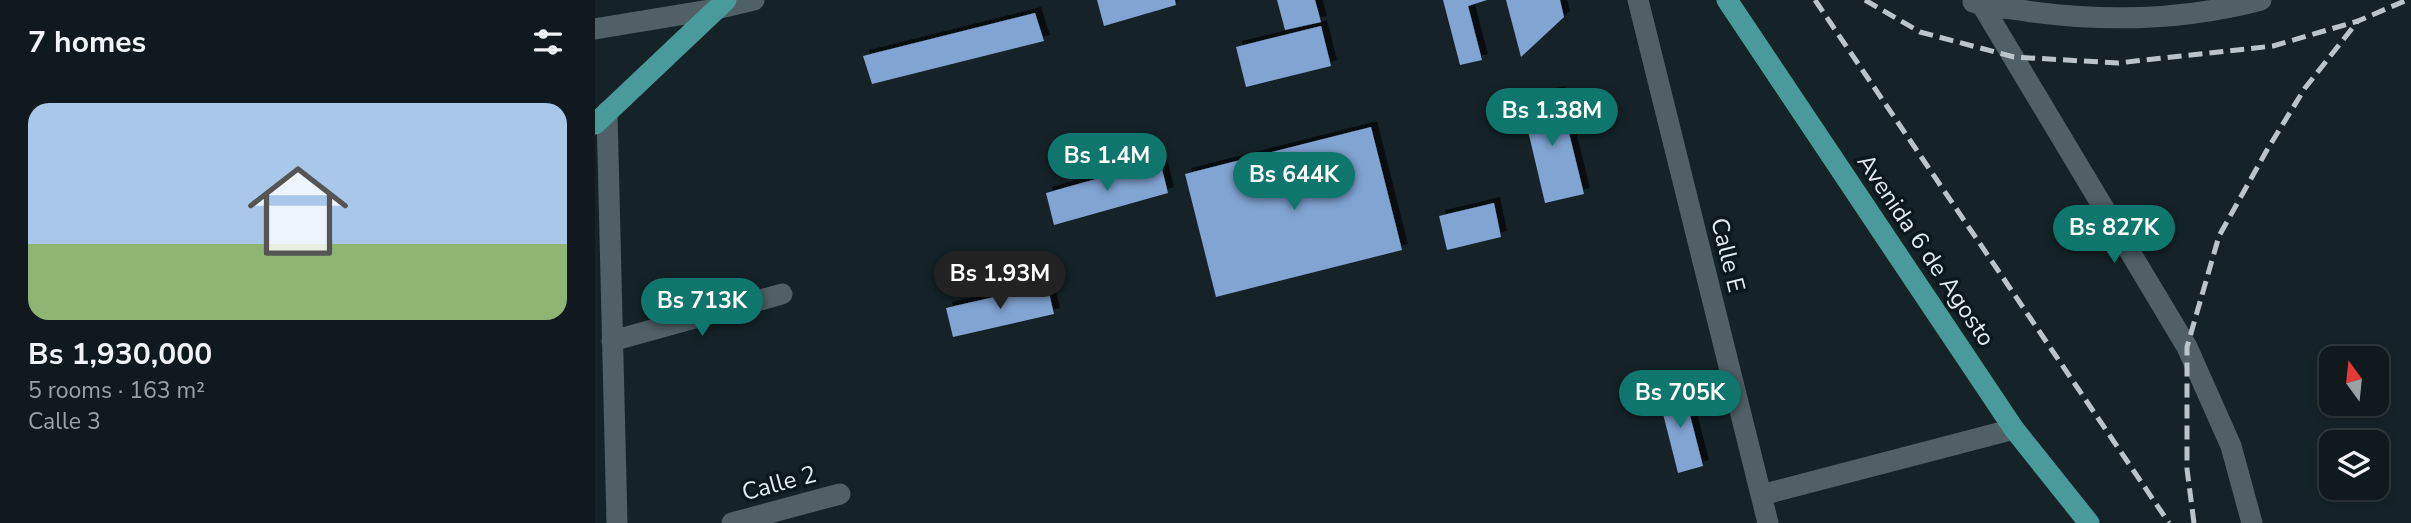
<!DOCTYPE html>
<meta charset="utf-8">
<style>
:root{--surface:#101a1e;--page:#192327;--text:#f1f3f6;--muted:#9ca1a4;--line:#30383c;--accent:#0f766e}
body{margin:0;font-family:"Nunito Sans",sans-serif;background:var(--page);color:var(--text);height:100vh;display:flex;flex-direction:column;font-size:26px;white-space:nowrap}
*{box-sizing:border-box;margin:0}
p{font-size:23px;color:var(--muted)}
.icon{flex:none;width:38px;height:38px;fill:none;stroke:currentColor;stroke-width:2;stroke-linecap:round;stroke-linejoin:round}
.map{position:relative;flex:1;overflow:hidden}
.details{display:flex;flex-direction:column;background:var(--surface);width:595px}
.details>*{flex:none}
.needle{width:46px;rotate:345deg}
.tools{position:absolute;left:1724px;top:346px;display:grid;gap:14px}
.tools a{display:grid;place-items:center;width:70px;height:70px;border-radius:14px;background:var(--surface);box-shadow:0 4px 10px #0003,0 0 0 2px var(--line);font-size:35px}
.price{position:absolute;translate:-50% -60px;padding:0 16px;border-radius:24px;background:var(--accent);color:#fff;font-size:23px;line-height:46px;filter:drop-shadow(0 2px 4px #0008)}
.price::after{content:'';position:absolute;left:50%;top:42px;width:21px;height:16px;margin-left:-10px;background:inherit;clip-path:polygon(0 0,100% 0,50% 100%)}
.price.selected{background:#222;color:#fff}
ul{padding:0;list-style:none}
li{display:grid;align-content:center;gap:14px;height:371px;padding:0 28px}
li span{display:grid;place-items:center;height:217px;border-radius:21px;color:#555}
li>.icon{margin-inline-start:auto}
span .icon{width:126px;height:126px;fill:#fffc;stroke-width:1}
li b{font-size:30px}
h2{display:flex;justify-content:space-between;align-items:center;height:84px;padding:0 28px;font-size:30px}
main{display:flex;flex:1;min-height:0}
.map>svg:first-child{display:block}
.building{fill:#82a4d3;filter:url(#shadow)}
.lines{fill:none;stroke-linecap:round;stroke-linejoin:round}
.minor{stroke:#506066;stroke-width:21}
.major{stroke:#499a9a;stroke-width:21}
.rail{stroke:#bbc5c9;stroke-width:5;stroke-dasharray:14 7;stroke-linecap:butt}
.labels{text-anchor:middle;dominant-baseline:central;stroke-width:7;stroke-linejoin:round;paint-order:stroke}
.street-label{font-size:24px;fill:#e3ecf0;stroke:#0b191e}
</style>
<main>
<section class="details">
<h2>7 homes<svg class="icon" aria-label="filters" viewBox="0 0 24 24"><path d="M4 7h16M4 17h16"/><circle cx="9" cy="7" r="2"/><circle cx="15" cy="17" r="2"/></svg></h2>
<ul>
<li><span style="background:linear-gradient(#a9c7e8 65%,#8fb573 0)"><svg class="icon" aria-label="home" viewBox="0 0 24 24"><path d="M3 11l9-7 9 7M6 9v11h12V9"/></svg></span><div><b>Bs 1,930,000</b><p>5 rooms · 163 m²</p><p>Calle 3</p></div></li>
</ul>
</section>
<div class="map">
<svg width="1816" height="523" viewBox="0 0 1816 523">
<defs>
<filter id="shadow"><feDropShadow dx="6" dy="-6" stdDeviation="0" flood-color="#0009"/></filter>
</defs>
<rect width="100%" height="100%" fill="#152328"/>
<path class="building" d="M502,0H580L581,5L509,26Z
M682,0H720L726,22L690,30Z
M848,0H892L873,6L887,60L865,65Z
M911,0H965L969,17L926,57Z
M440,13L449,41L277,84L268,56Z
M726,26L736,66L651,87L641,47Z
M964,92L989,194L950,203L926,101Z
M776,127L807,250L621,297L590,174Z
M565,161L573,193L459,225L451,193Z
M899,203L906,237L852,250L844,216Z
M452,285L459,314L358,337L351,308Z
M1088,388L1108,466L1083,473L1063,394Z"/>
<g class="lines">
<path class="minor" d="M1043,0L1173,523
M1384,0L1592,347L1636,446L1657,523
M1378,2C1395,8 1414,8 1431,11C1508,22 1590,20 1666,0
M0,29L121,9L159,0
M12,112L22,523
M17,341L187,294
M1166,495L1419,429
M137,523L245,494"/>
<path class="major" d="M1132,0L1419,429L1494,523
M0,124L131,0"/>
<path class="rail" d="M1220,0L1574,523
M1270,0L1325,32L1419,57L1523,63L1678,46L1763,21L1812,0
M1599,523L1592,469V347L1624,236L1672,150L1710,88L1763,21"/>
</g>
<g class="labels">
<g class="street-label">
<text transform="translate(1331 250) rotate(56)">Avenida 6 de Agosto</text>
<text transform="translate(1133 255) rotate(76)">Calle E</text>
<text transform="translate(184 483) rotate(-15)">Calle 2</text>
</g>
</g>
</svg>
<div class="tools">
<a><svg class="needle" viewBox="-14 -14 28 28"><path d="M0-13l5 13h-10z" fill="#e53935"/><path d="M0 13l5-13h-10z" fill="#9ca1a4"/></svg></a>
<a><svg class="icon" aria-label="layers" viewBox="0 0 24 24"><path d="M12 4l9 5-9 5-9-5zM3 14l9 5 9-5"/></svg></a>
</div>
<b class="price" style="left:957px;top:148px">Bs 1.38M</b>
<b class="price" style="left:512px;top:193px">Bs 1.4M</b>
<b class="price" style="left:699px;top:212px">Bs 644K</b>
<b class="price" style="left:1519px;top:265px">Bs 827K</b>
<b class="price selected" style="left:405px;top:311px">Bs 1.93M</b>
<b class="price" style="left:107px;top:338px">Bs 713K</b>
<b class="price" style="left:1085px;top:430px">Bs 705K</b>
</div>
</main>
